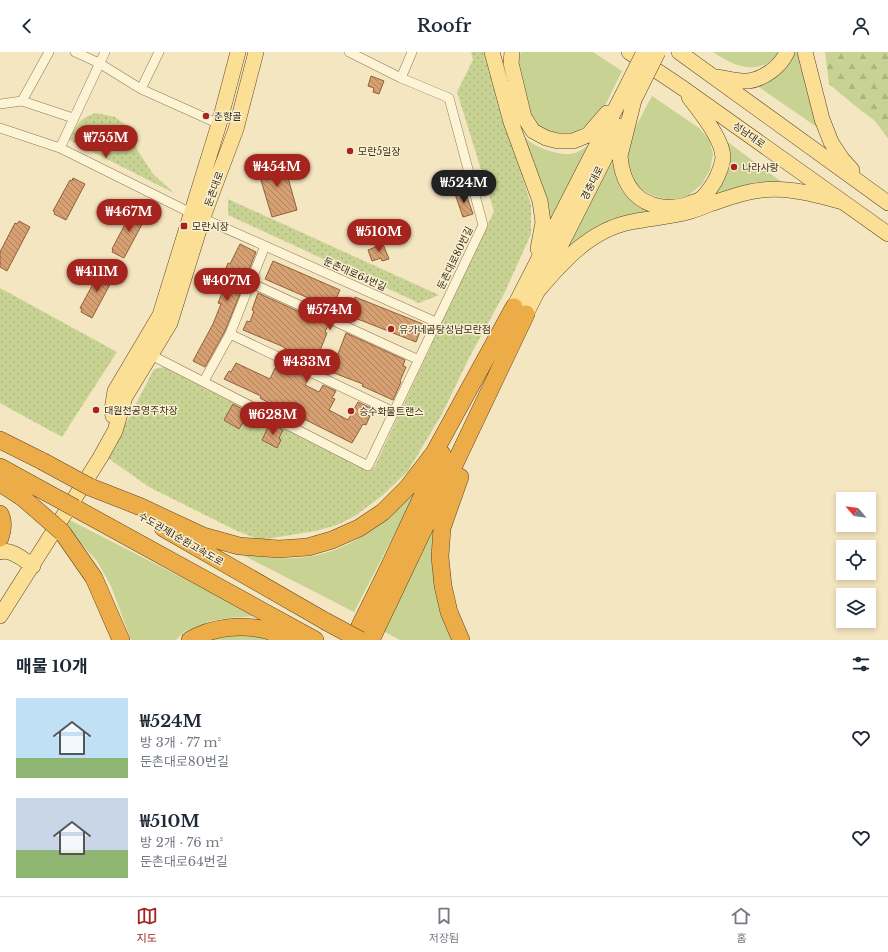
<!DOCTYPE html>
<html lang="ko">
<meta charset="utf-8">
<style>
:root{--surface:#fff;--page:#f6f6f7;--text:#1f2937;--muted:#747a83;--line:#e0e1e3;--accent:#a5241e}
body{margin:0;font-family:"Libre Baskerville","Noto Sans KR",serif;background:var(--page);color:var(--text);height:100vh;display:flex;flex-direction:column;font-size:15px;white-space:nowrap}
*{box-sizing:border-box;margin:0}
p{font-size:13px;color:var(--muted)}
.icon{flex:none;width:22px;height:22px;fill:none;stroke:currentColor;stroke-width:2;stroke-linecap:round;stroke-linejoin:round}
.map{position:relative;height:588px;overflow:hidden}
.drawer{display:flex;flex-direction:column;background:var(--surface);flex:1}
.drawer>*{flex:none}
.needle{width:26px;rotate:298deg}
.fabs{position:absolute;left:836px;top:440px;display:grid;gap:8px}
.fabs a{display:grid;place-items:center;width:40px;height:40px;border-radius:0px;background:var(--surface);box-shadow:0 2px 6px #0003;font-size:20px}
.price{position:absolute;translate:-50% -34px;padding:0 9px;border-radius:14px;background:var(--accent);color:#fff;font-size:13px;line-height:26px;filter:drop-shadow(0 1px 2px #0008)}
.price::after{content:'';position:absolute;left:50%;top:24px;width:12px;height:9px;margin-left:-6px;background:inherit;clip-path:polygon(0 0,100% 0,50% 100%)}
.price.active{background:#222;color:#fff}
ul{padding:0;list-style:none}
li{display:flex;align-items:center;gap:12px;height:100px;padding:0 16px}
li span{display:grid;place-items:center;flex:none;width:112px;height:80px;border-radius:0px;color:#555}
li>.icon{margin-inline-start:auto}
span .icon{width:48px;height:48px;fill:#fffc;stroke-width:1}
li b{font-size:17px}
h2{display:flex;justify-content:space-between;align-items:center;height:48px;padding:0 16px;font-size:17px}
header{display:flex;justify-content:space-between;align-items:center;height:52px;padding:0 16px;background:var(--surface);font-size:18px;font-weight:600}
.dock{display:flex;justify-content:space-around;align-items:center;height:56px;border-top:1px solid var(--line);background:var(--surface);font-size:11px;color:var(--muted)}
.dock a{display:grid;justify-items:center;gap:2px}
.dock .active{color:var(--accent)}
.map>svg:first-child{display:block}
.grass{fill:#c8d393}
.forest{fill:url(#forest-firs)}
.park{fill:url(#park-dots)}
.building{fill:url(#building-back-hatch);stroke:#916038}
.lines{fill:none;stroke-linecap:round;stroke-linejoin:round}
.street-casing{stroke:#8f7756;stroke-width:10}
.primary-casing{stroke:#5c442a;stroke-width:16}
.highway-casing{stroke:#5c442a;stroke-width:18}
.street{stroke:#fdf3d5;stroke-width:9}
.primary{stroke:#fbdf94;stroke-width:15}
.highway{stroke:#ecac47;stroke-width:17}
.primary-bridge-casing{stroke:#5c442a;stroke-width:16;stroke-linecap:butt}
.highway-bridge-casing{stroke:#5c442a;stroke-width:18;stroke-linecap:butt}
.primary-bridge{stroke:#fbdf94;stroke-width:15}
.highway-bridge{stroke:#ecac47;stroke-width:17}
.poi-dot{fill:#a5241e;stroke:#f9f0d1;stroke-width:1.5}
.labels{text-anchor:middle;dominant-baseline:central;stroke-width:3;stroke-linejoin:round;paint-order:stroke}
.poi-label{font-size:10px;fill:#3c2d1c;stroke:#f9f0d1;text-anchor:start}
.street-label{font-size:10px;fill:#3c2d1c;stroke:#f9f0d1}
</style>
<header><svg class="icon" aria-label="back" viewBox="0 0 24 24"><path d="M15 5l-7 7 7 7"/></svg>Roofr<svg class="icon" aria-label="person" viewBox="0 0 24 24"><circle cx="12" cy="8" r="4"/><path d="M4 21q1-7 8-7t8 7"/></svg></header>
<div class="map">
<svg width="888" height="588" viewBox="0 0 888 588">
<defs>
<pattern id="forest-firs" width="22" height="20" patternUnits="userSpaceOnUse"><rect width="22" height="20" fill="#c8d393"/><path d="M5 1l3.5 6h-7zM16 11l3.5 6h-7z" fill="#adb57e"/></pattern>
<pattern id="park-dots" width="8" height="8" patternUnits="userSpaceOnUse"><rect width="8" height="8" fill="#c8d393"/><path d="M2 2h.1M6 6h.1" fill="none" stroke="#adb57e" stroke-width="1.8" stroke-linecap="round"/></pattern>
<pattern id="building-back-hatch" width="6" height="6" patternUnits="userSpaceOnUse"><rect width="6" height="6" fill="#d6a072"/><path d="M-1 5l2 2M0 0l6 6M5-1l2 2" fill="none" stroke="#af835d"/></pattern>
</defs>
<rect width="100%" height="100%" fill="#f3e6c0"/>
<path class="grass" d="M521,0H593L622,19L601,62L584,79L572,83L557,84L541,79L530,68L517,14Z
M713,0H778C777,5 774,6 770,9C752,23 729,11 713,0Z
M792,0H800L821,78L756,33Z
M652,44L699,76L709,87L713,102L710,118L702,132L688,144L669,148L651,143L636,134L628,121L627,91Z
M516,70C520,76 523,84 528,88C536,96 559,103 570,102C578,102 588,93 594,88L546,181Z
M725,88L783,131L755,130L707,148Z
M613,98C614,117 615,136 631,149C637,155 649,157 656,160L558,205Z
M423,427L354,560L237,500C323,520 369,491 423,427Z
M58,462L257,564L229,566L211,569L184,580L176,588H131L111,534L97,509L72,482Z
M437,470L455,588H400L381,578Z
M239,581L264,585L271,588H204Z"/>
<path class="forest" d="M825,0H888V86L874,68L859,57L829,32Z"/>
<path class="park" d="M471,0H485L531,153V182L505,240L469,306L442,362L408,419L383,443L355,464L337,473L315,479L260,488L235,478L149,435L108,406L154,317L168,314L213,340L374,416L494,159L457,40L473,8Z
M96,61L115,65L127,74L138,99L153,122L174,141L69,88C78,72 78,67 96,61Z
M228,147L439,243L419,251L228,163Z
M0,236L117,300L62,385L0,351Z"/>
<path class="building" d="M371,24L384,29L379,42L373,40L374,36L368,34Z
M283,108L297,158L272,165L257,115Z
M73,126L85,132L66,168L54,162L55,160L53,159L70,128L72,129Z
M465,139L473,162L463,165L455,142Z
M135,157L147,163L124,206L112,200L113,198L112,197L132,159L134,160Z
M19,169L30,175L7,219L0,215V200L15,171L17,172Z
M240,192L256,200L245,228H243L237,241L240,242L225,279L205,315L193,309L213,272L221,252L218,251L226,231L221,229L228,211L230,212Z
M383,192L389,207L382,209L381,206L372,209L368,198Z
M273,209L340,238L336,247L352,254L355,245L423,272L416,290L345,262L265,227Z
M104,217L115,223L92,266L81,260L82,257L80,256L100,219L102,220Z
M258,241L328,273L325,280L327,281L319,301L321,302L317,311L284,296V295L243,278L247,269L250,270L254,259L252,258Z
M346,281L405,308L403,314L406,315L400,329L401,330L393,348L362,334L363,332L326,318L329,309L332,310L336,301L338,302Z
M236,311L270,327L275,316L278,317L280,312L309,326L305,333L319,340L323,333L336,339L332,346L335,347L329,358L348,368L358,350L371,356L367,363L370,364L366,373L363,372L352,391L294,362L293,364L260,346L261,344L224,327L229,319L231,320Z
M233,352L246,359L241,367L244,369L239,377L224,368Z
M270,371L283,378L279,386L281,388L277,396L262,388Z"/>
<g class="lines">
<defs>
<path id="street" d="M75,0L99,11L141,37L219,72
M401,26L412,0
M141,37L159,0
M22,49L49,0
M0,52L22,49L73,66
M0,76L60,96L191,161L436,270
M60,96L105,0
M251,231L419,308
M230,282L394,360
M151,303L368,414L483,173L449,46L401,26L349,0
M204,329L230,282L265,194"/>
<path id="primary" d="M492,0L511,70L540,149L543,170L538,197
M512,0L511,11L524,65L533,79L546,86L558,89H573L588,83L607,61
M629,0L684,37L888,182
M679,0L888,151
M805,0L822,67L831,90L842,107L852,118
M716,25C726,26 738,30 748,29C764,27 781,14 787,0
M634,48L620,104C621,117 625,131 634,141C648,156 672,159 691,151C694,150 699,149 702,146C707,142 711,135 715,129C718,123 722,114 723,106C723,87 700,60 689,45
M536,241C562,210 590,178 631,170C650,166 669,165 688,160C695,158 703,155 710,152C722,148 733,144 745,141C778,132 811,141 843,150
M514,255L622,44
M526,262L621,74
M113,364L112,358L115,339L160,263L219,72L238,0
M0,500C11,496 24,508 33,514
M0,564L100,406L115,379L125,345L170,271L203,165L236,77L256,0"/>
<path id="highway" d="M0,388L42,409
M0,415L29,431
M460,425L442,476L440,505L443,534L449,560L461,588
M0,431L23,446
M90,435L141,455L203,484L239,494L279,497L308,495L332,488L359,476L383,460L408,435L434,401L514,255
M75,456L315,588
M0,462C4,470 3,478 0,486
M163,476L325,569
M62,480L94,526L121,588
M190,588C212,575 241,572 266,578C274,580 281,585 289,588
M353,588L390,513L442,402
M371,588L526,262"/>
</defs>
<use href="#street" class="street-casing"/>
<use href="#primary" class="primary-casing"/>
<use href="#highway" class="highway-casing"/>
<use href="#street" class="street"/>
<use href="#primary" class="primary"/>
<use href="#highway" class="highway"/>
<defs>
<path id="primary-bridge" d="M622,44L644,0
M634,48L658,0"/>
<path id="highway-bridge" d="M42,409L90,435
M29,431L75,456
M23,446L62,480
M325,569L360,588"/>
</defs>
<use href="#primary-bridge" class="primary-bridge-casing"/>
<use href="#highway-bridge" class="highway-bridge-casing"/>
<use href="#primary-bridge" class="primary-bridge"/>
<use href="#highway-bridge" class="highway-bridge"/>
</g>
<g class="poi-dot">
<circle cx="206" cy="64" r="4"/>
<circle cx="350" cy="99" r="4"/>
<circle cx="734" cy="115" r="4"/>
<rect x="180" y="170" width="8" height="8" rx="2"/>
<circle cx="391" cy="277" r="4"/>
<circle cx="96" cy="358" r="4"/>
<circle cx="351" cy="359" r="4"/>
</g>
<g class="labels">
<g class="poi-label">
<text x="214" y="64">춘향골</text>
<text x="358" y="99">모란5일장</text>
<text x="742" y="115">나라사랑</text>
<text x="192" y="174">모란시장</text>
<text x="399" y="277">유가네곰탕성남모란점</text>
<text x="104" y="358">대원천공영주차장</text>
<text x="359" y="359">승수화물트랜스</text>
</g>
<g class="street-label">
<text transform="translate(749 83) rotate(35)">성남대로</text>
<text transform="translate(592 131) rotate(-63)">경충대로</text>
<text transform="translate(214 137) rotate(-70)">둔촌대로</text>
<text transform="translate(455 206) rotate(-64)">둔촌대로80번길</text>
<text transform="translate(355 222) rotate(24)">둔촌대로64번길</text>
<text transform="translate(181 487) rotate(30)">수도권제1순환고속도로</text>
</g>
</g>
</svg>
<div class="fabs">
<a><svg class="needle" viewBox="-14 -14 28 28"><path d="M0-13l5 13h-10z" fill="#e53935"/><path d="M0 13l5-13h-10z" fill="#747a83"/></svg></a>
<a><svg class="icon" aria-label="locate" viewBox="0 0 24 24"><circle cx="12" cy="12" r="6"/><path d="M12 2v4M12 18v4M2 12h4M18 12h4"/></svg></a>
<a><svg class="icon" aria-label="layers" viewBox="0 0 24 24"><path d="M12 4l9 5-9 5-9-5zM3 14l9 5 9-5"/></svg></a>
</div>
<b class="price" style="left:106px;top:107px">₩755M</b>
<b class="price" style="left:277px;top:136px">₩454M</b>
<b class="price active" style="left:464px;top:152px">₩524M</b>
<b class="price" style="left:129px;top:181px">₩467M</b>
<b class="price" style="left:379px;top:201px">₩510M</b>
<b class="price" style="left:97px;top:241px">₩411M</b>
<b class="price" style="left:227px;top:250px">₩407M</b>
<b class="price" style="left:330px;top:279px">₩574M</b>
<b class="price" style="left:307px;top:331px">₩433M</b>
<b class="price" style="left:273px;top:384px">₩628M</b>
</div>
<section class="drawer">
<h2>매물 10개<svg class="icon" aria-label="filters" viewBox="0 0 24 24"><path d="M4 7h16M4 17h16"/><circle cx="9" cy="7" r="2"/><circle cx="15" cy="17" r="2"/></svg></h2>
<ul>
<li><span style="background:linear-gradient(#bfe0f5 75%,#8fb573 0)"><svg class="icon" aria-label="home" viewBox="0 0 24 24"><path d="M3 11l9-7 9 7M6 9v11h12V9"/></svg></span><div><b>₩524M</b><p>방 3개 · 77 m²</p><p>둔촌대로80번길</p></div><svg class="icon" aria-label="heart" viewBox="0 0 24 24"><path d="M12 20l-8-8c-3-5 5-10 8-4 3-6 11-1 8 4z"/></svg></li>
<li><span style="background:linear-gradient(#c9d6e8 65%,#8fb573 0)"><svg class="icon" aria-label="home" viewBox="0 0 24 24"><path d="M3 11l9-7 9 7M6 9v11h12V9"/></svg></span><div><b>₩510M</b><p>방 2개 · 76 m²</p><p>둔촌대로64번길</p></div><svg class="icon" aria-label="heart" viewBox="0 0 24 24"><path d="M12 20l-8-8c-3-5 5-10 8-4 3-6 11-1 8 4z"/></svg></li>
</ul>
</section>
<nav class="dock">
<a class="active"><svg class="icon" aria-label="map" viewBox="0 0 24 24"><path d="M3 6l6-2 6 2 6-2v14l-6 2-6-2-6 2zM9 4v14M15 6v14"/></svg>지도</a>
<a><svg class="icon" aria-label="saved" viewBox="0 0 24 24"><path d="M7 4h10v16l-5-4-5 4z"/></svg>저장됨</a>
<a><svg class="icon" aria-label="home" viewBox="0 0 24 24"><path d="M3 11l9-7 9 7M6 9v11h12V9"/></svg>홈</a>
</nav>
